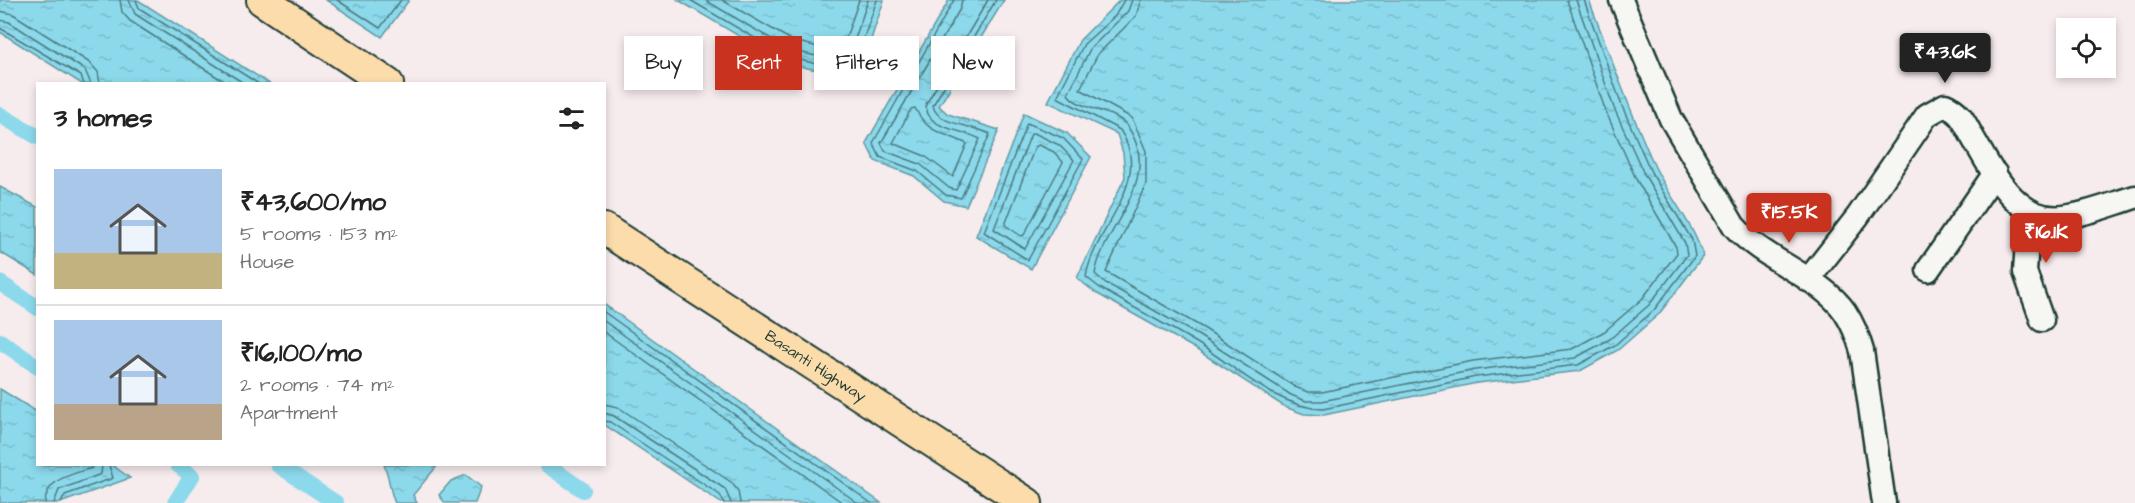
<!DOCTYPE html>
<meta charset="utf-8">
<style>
:root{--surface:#fff;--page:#f6f6f6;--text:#222;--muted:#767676;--line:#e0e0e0;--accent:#c8321e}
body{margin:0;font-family:"Architects Daughter",sans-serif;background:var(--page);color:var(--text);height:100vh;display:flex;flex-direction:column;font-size:22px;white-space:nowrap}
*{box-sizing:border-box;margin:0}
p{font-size:20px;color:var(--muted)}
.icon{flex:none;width:33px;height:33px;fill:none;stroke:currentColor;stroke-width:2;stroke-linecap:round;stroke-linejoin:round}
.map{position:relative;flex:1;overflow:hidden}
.side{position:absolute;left:36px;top:82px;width:570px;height:384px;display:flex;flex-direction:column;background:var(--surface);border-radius:0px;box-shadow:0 3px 9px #0003}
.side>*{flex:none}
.banner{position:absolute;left:624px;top:36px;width:570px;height:54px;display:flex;gap:12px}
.fabs{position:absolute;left:2056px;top:18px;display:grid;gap:12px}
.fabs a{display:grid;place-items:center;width:60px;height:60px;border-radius:0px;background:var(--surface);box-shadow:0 3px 9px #0003;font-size:30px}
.price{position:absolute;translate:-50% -51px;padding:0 14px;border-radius:6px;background:var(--accent);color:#fff;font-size:20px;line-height:39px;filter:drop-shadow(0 2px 3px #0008)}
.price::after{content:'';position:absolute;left:50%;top:36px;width:18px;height:14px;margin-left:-9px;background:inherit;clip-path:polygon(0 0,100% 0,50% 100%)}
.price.current{background:#222;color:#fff}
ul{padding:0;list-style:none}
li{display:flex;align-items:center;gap:18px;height:150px;padding:0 18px}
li+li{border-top:2px solid var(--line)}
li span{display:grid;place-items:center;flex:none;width:168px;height:120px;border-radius:0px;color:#555}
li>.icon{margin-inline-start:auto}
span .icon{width:72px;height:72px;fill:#fffc;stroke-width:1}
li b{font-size:26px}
h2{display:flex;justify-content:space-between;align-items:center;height:72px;padding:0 18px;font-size:26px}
.tag{padding:0 21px;border-radius:0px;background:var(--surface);box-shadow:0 3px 9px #0003;font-size:21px;line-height:54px}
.tag.current{background:var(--accent);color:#fff}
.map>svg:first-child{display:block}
.water{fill:url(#water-ripples);stroke:#609ba2;stroke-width:1.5}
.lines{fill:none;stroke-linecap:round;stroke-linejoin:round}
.shore{stroke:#4b7b7e;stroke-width:1.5}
.canal{stroke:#8cd9ec;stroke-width:16}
.minor-casing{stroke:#1f3d34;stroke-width:27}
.major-casing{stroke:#1f3d34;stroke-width:34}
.minor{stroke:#f6f6f2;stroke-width:22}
.major{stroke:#fddcac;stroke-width:30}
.labels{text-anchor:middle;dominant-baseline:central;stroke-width:6;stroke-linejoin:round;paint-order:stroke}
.street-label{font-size:16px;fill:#1f3d34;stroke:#f6f6f2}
</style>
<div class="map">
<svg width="2135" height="503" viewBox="0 0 2135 503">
<defs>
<pattern id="water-ripples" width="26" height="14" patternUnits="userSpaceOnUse" patternTransform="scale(1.5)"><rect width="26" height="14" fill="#8cd9ec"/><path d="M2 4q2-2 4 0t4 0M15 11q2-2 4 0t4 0" fill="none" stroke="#78bbcb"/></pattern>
</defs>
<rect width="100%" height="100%" fill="#f6ebed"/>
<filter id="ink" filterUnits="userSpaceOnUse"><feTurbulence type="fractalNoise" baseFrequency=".0167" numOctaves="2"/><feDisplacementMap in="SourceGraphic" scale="12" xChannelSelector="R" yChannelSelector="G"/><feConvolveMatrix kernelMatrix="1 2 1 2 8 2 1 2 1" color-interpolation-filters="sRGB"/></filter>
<g filter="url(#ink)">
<path class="water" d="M0,0H138L270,84H82L0,32Z
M326,0H409L382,37Z
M678,0H884L858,79L785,63Z
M949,0H1004L939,106L948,114L999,130L966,206L944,201L914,176L875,161L866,143Z
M1120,0H1589C1610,56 1630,112 1655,167C1670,198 1693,223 1703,256L1659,314L1618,350L1580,371L1477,383L1324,415L1304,414L1285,407L1194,348L1096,293L1077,278L1125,177L1123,153L1117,134L1048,102L1080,40Z
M1024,113L1067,133L1091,157L1031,269L976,236Z
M0,187L37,207V275L0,252Z
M604,305H605L881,503H721L605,425Z
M0,389L37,412L38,465H112L130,478L60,503H0Z
M384,465H436L437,466L413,495L417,503H395C389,490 390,478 384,465Z
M466,475L481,487L475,503H445L439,495L451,481Z"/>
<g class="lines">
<path class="shore" d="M120,0L122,12L130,21L228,84
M129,0L135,14L245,84
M136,0L139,8L259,84
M337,0L380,28L401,0
M690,0L787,57L852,72L877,0
M705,0L790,50L847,63L868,0
M722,0L793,41L841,52L859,0
M954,0L873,143L880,157L917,171L946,195L961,198L990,134C976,125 936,126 933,105L996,0
M962,0L960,9L881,143L885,151L920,164L949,188L956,190L980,139C963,129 925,130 926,104L988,0
M1124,0L1115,16L1084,44L1057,97L1120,130C1155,182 1094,227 1086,277L1100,288C1132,307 1165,324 1197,343C1236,367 1276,407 1323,409L1476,377L1578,365L1615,345L1654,310L1695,256L1692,240L1651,172L1622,106L1584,0
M1132,0L1128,11L1090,49L1068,94C1079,111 1116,109 1128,127C1164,180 1103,226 1095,274L1104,282L1201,337L1291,395L1306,401H1322L1475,370L1575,358L1610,339L1649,305L1687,255L1685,243L1644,174L1614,108L1576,0
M1141,0L1136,16L1098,54L1080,89L1132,118L1146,151V184L1106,272L1205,329L1295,387L1308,392H1322L1473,361L1572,349L1605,331L1642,299L1677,253L1676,247L1636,179L1606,112L1567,0
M0,11L13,14L90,63L98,72L100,84
M0,20L9,22L85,70L91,84
M0,28L81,76L84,84
M915,108C929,136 943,131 967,144L953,177L925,156L893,143L911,109Z
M1027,123L1063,138L1083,159L1028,260L984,232Z
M1034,133L1059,145L1074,160L1025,249L994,229L1031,134Z
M1039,145L1054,152L1063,162L1024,235L1021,236L1005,225L1035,147Z
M604,312L871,503
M604,321L858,503
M604,332L843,503
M604,404L618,407L731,482L738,491L740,503
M604,413L614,416L725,489L731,503
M604,421L610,422L720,495L724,503
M45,503C46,478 72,475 91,468L93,465
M54,503L59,490L101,474L102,465
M61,503L65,495L113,478L109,465"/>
<path class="canal" d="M0,115L38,137
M0,283L38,308
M0,341L38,367
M278,465L336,503
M547,465L583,490
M175,503L192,476L178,465"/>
<defs>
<path id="minor" d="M1621,0L1671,119L1734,226C1763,260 1821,277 1845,312C1853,324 1858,337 1862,351L1884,503
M2029,212L2025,272L2042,320
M1928,270L1995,173
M1808,280L1858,216L1927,115L1945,105C1961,111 1965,124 1973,138C1993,172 2017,224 2064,217C2088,214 2112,204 2135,197"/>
<g id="major">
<path d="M262,0L388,84"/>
<path id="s1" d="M604,229L1027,503"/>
</g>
</defs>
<use href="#minor" class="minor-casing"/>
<use href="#major" class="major-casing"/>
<use href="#minor" class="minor"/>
<use href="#major" class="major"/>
</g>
</g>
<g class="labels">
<g class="street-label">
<text stroke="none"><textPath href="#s1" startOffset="252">Basanti Highway</textPath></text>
</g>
</g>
</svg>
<div class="fabs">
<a><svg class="icon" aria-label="locate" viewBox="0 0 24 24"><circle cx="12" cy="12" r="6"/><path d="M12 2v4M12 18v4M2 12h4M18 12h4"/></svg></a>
</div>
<b class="price current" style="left:1945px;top:84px">₹43.6K</b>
<b class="price" style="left:1789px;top:244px">₹15.5K</b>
<b class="price" style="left:2046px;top:264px">₹16.1K</b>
<div class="banner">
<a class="tag">Buy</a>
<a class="tag current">Rent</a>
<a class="tag">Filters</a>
<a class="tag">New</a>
</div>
<section class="side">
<h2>3 homes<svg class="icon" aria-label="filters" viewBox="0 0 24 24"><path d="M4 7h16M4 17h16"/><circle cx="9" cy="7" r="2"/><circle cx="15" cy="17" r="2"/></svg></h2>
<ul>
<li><span style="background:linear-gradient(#a9c7e8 70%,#c2b280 0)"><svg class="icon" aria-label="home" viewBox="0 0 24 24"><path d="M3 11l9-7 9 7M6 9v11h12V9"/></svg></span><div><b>₹43,600/mo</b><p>5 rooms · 153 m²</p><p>House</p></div></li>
<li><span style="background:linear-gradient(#a9c7e8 70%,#b9a48a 0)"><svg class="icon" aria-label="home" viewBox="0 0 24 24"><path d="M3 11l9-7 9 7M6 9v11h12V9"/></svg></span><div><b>₹16,100/mo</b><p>2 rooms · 74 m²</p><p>Apartment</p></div></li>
</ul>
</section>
</div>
